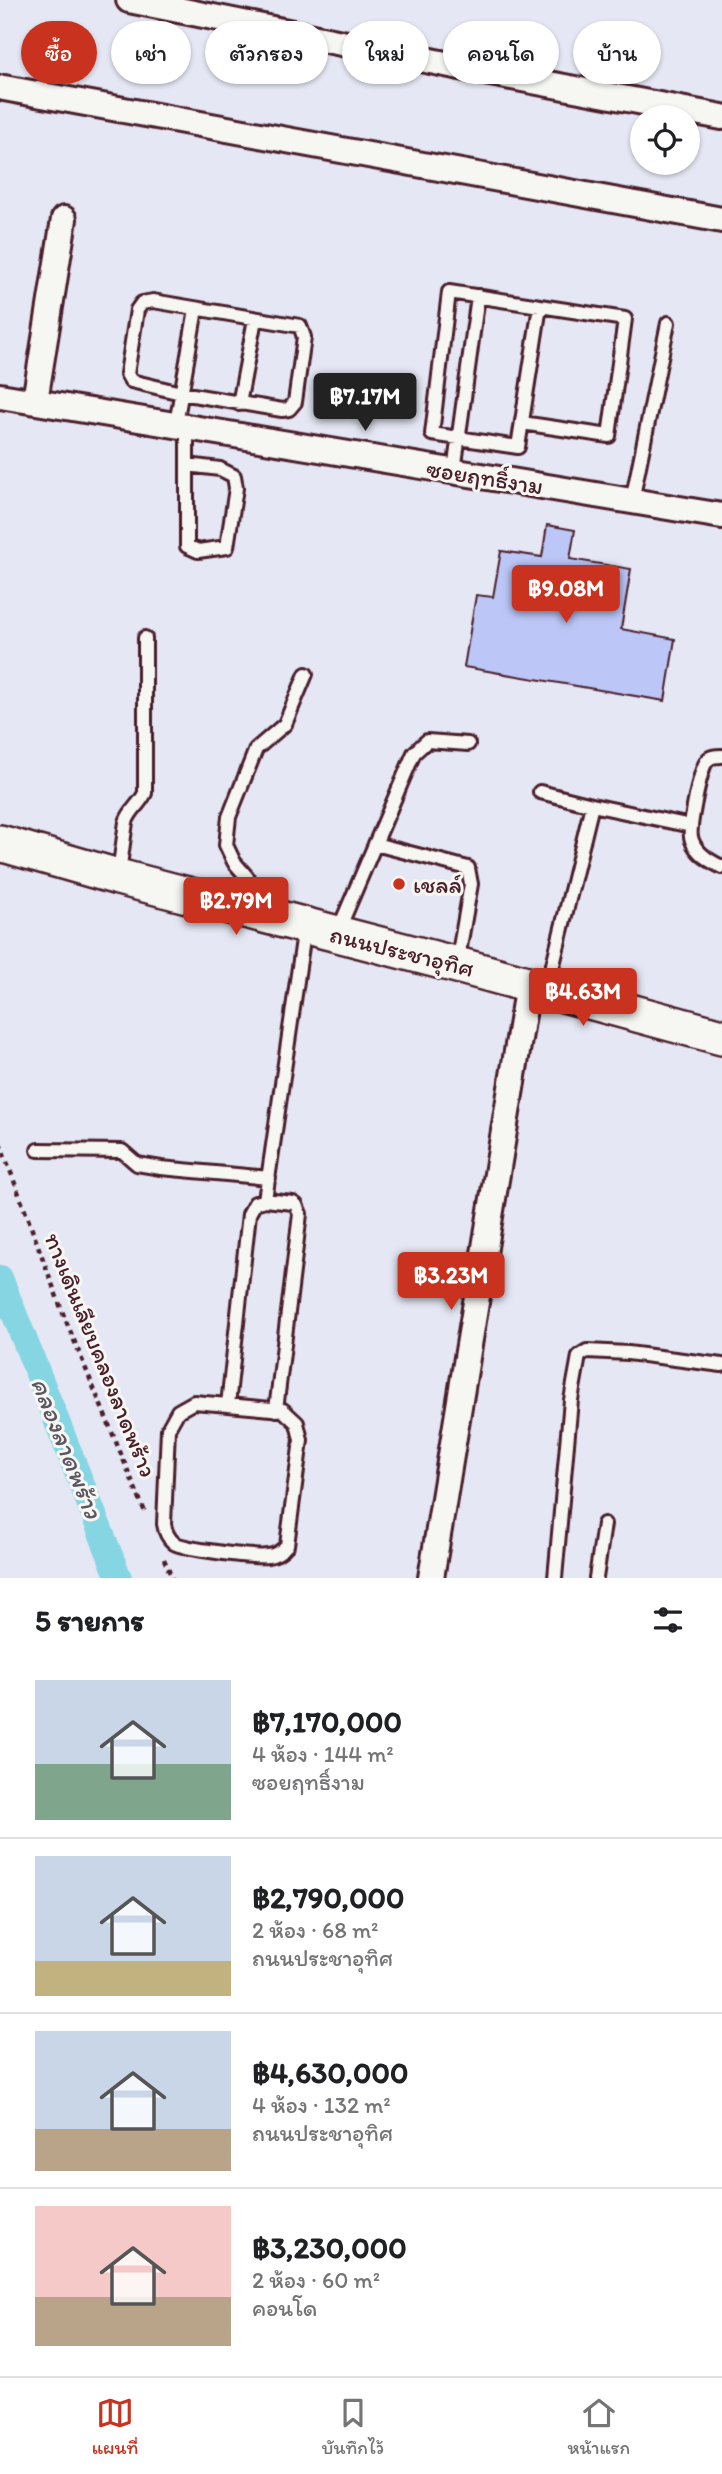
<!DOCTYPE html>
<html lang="th">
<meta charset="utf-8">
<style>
:root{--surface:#fff;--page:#f2f2f2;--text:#202124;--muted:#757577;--line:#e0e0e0;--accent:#c8321e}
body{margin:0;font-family:Itim,"Playpen Sans Thai",sans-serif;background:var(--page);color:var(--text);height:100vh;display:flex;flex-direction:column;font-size:26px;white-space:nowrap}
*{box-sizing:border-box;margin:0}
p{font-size:23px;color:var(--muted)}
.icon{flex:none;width:38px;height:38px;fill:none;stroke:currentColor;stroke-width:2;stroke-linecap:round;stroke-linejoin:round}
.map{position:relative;height:1578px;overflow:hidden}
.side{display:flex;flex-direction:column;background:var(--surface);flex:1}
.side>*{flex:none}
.banner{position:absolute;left:21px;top:21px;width:681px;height:63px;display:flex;gap:14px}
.controls{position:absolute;left:630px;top:105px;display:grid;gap:14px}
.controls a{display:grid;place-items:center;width:70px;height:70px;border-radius:50%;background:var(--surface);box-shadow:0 2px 5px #0004;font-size:35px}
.price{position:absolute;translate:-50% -60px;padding:0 16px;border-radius:7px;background:var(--accent);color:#fff;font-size:23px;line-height:46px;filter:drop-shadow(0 2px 4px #0008)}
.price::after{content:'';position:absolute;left:50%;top:42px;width:21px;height:16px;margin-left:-10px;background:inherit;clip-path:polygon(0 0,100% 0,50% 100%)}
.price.on{background:#222;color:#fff}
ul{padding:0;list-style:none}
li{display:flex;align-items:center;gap:21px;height:175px;padding:0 35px}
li+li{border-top:2px solid var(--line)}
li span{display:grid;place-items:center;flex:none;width:196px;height:140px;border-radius:0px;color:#555}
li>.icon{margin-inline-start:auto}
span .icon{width:84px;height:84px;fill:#fffc;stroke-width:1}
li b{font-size:30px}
h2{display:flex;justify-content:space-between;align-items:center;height:84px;padding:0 35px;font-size:30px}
.chip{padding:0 24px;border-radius:32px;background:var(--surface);box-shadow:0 2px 5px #0004;font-size:24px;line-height:63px}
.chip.on{background:var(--accent);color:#fff}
.tabs{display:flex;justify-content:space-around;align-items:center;height:98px;border-top:2px solid var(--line);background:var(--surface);font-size:19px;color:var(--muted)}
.tabs a{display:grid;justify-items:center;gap:4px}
.tabs .on{color:var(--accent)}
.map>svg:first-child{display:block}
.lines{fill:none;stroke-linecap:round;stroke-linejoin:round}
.canal{stroke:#85d5e2;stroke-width:26}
.building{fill:#bcc7f8;stroke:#4a1f2b;stroke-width:2}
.lane-casing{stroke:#4a1f2b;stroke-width:18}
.street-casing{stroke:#4a1f2b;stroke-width:30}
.secondary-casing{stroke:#4a1f2b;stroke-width:40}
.path{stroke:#4a1f2b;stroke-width:4.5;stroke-dasharray:5 5;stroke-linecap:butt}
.lane{stroke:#f6f6f2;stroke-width:12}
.street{stroke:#f6f6f2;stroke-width:24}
.secondary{stroke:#f6f6f2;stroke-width:35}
.poi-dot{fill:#c8321e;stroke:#f6f6f2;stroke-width:2.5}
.labels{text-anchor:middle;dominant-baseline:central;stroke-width:6;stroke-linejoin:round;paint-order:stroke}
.street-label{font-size:24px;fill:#4a1f2b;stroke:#f6f6f2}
.poi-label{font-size:24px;fill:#4a1f2b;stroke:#f6f6f2;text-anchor:start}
.water-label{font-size:26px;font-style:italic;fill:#5c5662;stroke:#f6f6f2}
</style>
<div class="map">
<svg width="722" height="1578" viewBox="0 0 722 1578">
<rect width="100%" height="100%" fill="#e5e8f4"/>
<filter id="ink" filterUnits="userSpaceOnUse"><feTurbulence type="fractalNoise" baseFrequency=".0143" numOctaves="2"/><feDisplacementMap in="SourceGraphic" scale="14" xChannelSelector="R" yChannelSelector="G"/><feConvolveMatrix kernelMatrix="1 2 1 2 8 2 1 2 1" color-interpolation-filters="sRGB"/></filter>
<g filter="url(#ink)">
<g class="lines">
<path class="canal" d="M0,1278L119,1578"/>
</g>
<path class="building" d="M547,525L575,530L570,559L631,569L621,629L675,639L665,701L464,667L476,595L493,597L501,551L542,557Z"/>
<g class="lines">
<defs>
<path id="lane" d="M449,292L540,306L518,447L432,434Z
M153,301L300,326L304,337L295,402L289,409L282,410L181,393L131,381L127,374L137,310L142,303Z
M239,404L255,319
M522,423L609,436L625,319L540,306
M176,424L196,309
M187,465L220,469L234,476L236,488L227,547L198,551L187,546V426
M454,471L478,296
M632,501L668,323
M722,756C717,756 710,756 707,761C700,768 689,828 691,837C694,852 709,861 722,867
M540,792L592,805
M375,844L468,868L471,884L457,964
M119,873L126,822C130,810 140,804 145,793V638
M250,909L252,892L247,877L234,862L226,845L229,817L256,749L285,724L306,674
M338,931L414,753L427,741L468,744
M547,989L592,805L691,826
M38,1150L122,1151L137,1164L161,1168L269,1178
M265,1200L305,926
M194,1402L283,1410L297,1423L301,1440L287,1545C282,1551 277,1555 268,1556C256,1558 183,1549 174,1543C168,1538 165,1531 164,1524L168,1429L178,1411Z
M228,1405L249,1214L255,1203L265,1200L293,1203L296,1205L300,1214L276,1410
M555,1578L571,1400L579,1356L587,1351L628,1353L722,1365
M596,1578L604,1524"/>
<path id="street" d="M129,0L480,71L722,117
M4,88L722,220
M0,396L722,516
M35,401L64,219
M431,1578L528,984"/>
<path id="secondary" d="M0,843L118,877L457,965L722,1037"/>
</defs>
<use href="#lane" class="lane-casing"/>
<use href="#street" class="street-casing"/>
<use href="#secondary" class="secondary-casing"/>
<path class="path" d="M0,1143L64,1316L145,1512
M164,1559L172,1578"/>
<use href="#lane" class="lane"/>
<use href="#street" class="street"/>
<use href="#secondary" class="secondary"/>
</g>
</g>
<circle class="poi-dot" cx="399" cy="884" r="7"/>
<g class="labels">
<g class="street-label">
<text transform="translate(485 477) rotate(9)">ซอยฤทธิ์งาม</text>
<text transform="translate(402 951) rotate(14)">ถนนประชาอุทิศ</text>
<text transform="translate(101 1355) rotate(68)">ทางเดินเลียบคลองลาดพร้าว</text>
</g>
<g class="poi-label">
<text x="413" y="884">เชลล์</text>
</g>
<g class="water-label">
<text transform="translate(67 1448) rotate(68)">คลองลาดพร้าว</text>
</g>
</g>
</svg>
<div class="controls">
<a><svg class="icon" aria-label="locate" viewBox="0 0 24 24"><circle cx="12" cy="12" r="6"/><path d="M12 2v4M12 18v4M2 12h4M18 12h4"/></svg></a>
</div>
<b class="price on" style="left:365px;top:433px">฿7.17M</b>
<b class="price" style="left:566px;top:625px">฿9.08M</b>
<b class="price" style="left:236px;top:937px">฿2.79M</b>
<b class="price" style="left:583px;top:1028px">฿4.63M</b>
<b class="price" style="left:451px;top:1312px">฿3.23M</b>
<div class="banner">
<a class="chip on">ซื้อ</a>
<a class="chip">เช่า</a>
<a class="chip">ตัวกรอง</a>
<a class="chip">ใหม่</a>
<a class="chip">คอนโด</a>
<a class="chip">บ้าน</a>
</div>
</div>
<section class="side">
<h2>5 รายการ<svg class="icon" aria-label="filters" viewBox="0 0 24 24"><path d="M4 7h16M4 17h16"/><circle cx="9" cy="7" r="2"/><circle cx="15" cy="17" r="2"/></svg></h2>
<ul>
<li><span style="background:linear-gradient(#c9d6e8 60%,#7fa58c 0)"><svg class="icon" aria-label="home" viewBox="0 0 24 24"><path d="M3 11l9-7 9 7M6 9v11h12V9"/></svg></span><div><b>฿7,170,000</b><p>4 ห้อง · 144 m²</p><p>ซอยฤทธิ์งาม</p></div></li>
<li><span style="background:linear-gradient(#c9d6e8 75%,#c2b280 0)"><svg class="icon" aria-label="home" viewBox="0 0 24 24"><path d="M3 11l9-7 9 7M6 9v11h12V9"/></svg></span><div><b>฿2,790,000</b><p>2 ห้อง · 68 m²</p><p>ถนนประชาอุทิศ</p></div></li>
<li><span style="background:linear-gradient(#c9d6e8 70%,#b9a48a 0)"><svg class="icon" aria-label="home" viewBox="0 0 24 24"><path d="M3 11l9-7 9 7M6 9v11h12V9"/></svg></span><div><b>฿4,630,000</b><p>4 ห้อง · 132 m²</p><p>ถนนประชาอุทิศ</p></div></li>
<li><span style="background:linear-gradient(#f6c9c9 65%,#b9a48a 0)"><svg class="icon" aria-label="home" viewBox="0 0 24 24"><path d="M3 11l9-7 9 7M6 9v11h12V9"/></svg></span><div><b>฿3,230,000</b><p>2 ห้อง · 60 m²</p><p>คอนโด</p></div></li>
</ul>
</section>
<nav class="tabs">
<a class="on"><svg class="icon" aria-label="map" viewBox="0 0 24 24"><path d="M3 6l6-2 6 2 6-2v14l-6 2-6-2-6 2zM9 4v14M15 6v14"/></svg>แผนที่</a>
<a><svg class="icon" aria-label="saved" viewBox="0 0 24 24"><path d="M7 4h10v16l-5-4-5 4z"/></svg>บันทึกไว้</a>
<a><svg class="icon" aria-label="home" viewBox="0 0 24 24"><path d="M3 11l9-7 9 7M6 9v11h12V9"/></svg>หน้าแรก</a>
</nav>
